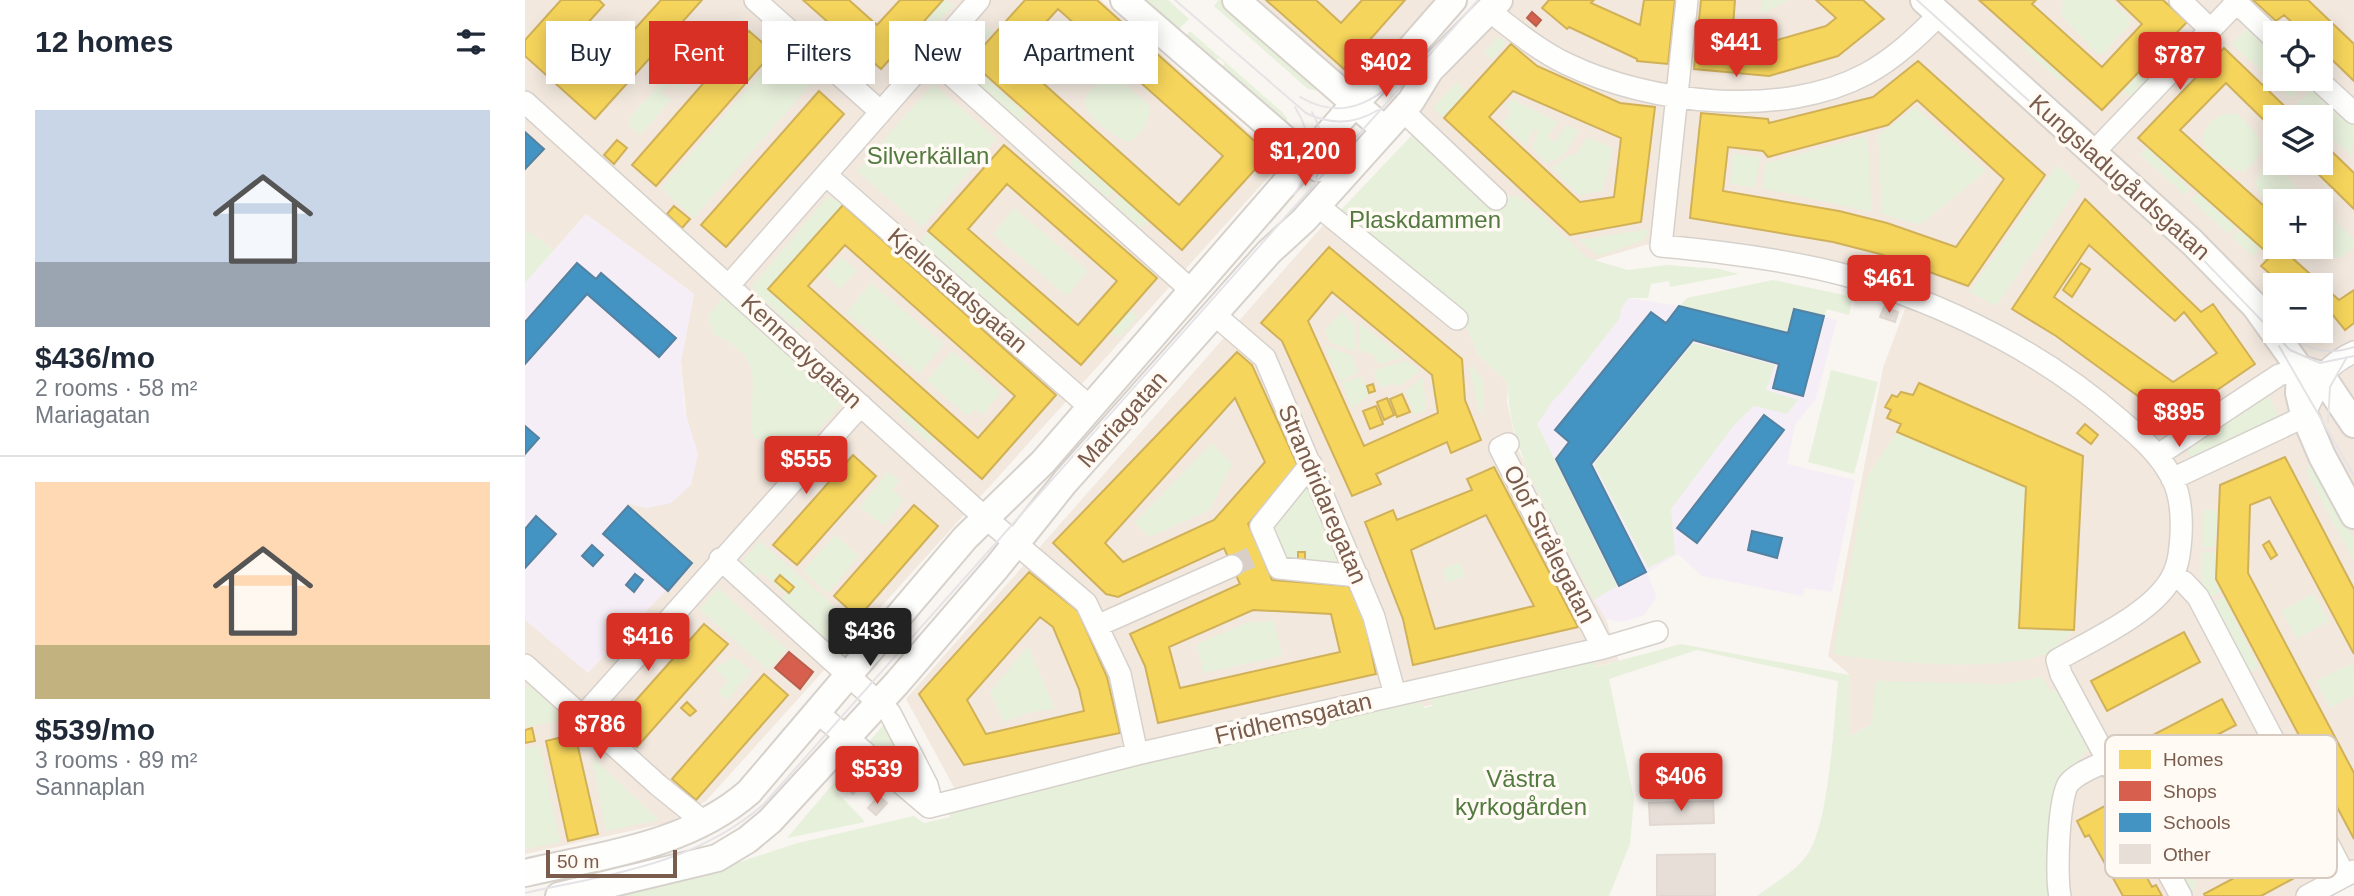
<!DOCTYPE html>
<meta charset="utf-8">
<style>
:root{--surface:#fff;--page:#f2f2f3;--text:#1f2937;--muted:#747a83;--line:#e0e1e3;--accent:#d93025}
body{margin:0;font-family:Helvetica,sans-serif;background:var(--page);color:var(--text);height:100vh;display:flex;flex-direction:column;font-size:26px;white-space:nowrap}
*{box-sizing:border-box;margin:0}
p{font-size:23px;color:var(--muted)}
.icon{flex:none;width:38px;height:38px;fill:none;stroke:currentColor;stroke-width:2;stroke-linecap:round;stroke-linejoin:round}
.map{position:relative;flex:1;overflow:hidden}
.details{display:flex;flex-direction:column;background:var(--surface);width:525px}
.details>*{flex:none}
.hud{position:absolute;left:21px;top:21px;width:665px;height:63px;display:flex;gap:14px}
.controls{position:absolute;left:1738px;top:21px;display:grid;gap:14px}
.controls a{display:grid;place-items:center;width:70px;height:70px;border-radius:0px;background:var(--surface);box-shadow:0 4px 18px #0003;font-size:35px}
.scale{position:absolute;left:21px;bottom:18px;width:131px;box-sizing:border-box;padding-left:7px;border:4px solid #7a5c4d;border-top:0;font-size:19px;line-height:24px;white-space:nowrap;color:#7a5c4d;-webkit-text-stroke:5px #fffaf3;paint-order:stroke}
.price{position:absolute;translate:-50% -60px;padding:0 16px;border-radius:7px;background:var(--accent);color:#fff;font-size:23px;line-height:46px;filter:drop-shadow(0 2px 4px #0008)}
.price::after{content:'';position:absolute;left:50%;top:42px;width:21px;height:16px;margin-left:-10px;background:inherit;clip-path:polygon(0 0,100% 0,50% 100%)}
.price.active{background:#222;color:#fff}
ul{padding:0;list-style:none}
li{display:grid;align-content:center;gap:14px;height:371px;padding:0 35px}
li+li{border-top:2px solid var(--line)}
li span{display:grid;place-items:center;height:217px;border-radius:0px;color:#555}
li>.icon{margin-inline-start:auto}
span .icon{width:126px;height:126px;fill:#fffc;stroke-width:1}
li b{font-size:30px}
h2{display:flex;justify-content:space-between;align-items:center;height:84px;padding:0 35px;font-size:30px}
.pill{padding:0 24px;border-radius:0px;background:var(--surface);box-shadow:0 4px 18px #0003;font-size:24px;line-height:63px}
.pill.active{background:var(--accent);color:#fff}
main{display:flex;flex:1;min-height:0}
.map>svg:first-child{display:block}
.residential{fill:#f2e8de;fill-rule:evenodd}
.education{fill:#f6eef6}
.green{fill:#e7f0db}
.homes{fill:#f6d55c;stroke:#d1b158;stroke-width:2;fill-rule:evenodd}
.shops{fill:#d6604d;stroke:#ba5f4d;stroke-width:2}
.schools{fill:#4393c3;stroke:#5482a0;stroke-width:2}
.building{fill:#e6ded7;stroke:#e2d8d2;stroke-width:2}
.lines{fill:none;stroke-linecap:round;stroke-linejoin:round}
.minor-tunnel{stroke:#d9cfc7;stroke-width:21;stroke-dasharray:21 10;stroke-linecap:butt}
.minor-casing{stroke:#d7d1cb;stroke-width:24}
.tertiary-casing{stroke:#d7d1cb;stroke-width:30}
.minor{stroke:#fefefd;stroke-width:21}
.tertiary{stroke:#fefefd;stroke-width:26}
.tram{stroke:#e6e3e7;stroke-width:2}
.labels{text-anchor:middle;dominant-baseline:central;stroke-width:7;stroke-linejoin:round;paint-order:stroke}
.park-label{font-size:24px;fill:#537a41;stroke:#fffaf3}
.street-label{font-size:24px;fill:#7a5c4d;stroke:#fffaf3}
.key{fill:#fffaf3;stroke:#d7cbc1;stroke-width:2}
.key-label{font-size:19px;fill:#7a5c4d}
</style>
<main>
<section class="details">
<h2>12 homes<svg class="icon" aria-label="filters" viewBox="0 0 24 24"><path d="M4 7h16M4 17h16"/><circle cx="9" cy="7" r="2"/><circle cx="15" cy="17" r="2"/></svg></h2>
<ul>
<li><span style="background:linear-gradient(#c9d6e8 70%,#9aa5b1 0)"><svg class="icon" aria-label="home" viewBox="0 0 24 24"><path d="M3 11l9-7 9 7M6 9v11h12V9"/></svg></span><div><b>$436/mo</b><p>2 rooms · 58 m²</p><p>Mariagatan</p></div></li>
<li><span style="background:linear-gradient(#ffd9b3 75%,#c2b280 0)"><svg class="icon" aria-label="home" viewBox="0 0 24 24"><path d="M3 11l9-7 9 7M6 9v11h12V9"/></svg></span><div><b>$539/mo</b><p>3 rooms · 89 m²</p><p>Sannaplan</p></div></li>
</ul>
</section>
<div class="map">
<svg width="1829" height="896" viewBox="0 0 1829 896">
<rect width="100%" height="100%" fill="#f9f5f0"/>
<path class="residential" d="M0,0H576L757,162L181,801L142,823L0,854V602L82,498L122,508L162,423L156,361L169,294L61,214L29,250L5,233H0Z
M720,0H909L828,95Z
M990,0H1829V880L1800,896H1529L1528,808L1548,766L1568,744L1538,690L1347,724L1325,736V675L1303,656L1358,368L1386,293L1127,243L1056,264L891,108ZM1750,33H1796V79H1750ZM1750,117H1796V163H1750ZM1750,201H1796V247H1750ZM1750,285H1796V331H1750Z
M801,222L938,316L952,353L983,383L982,402L993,450L1081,619L1094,661L443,813L381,699Z"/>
<path class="education" d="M61,214L169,294L156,361L159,408L173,454L166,485L146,503L122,508L103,503V506L167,563L63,673L0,620V283Z
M1103,298L1154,306L1262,333L1269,309L1312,320L1291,399L1270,425L1262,464L1330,480L1307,592L1279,588L1278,596L1177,576L1153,554L1122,573L1132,597L1119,615L1098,622L1081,619L1069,600L1092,586L1006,412Z"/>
<path class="green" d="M419,0L429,5L402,34L395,27Z
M617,0H643L664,19L652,31Z
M694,0H703L804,93L783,89L689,6Z
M1237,0H1264L1236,14Z
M1538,0H1586L1605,18V24L1578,54L1574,55L1536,15Z
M457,22L468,32L443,61L502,115L495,121L426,60L428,54Z
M1726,25L1750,48V79H1784L1766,98L1707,44Z
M665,31L757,112L762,118L763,127L695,70L700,63L694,58L688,63L660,37Z
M543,33L576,62L564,74L532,46Z
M974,36L981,43L967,60L959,53Z
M1689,38L1696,44L1682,59L1665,69L1661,65Z
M1645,42L1652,49L1606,98L1598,90Z
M1500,43L1539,78L1535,81L1497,47Z
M256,50L290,79L169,218L136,188Z
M148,70L161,82L155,90L146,82L137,92L146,100L115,135L104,126L105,117Z
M582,78L597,82L625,106C624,124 618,133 603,142C586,135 566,120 559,103L563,92Z
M931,82L942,92L919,118L908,108Z
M408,84L472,139L397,227L332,171Z
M1789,86L1829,124L1827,157L1796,127V117H1785L1772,105Z
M987,99L1033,122L1022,137L1030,142L1041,125L1054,131L1037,157L1021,163L1007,148L1013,131L1010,128L1001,145L977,123L986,112L980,106Z
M1391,107L1461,171L1395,225L1357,214C1354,188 1357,162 1352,136Z
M1697,114H1712C1733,133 1750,150 1718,172C1685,165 1659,136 1697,114Z
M887,135L961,206L971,199L992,196L1016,213L1045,243L1038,235L1062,258L1103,270L1142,265L1194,269L1214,274L1145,287L1144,281L1126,284L1123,298H1103L1096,309L1095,318L1036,393C1024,401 1022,413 1012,424L1092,586L1069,600C1038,538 981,453 983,383L952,353L938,316L814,212Z
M1341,136C1347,162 1344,186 1347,212L1237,188L1241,163Z
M1062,137L1088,148L1078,191L1054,195L1027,168L1046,154L1050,156Z
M1622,148L1666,189L1660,195L1615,155Z
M1208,153L1235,157L1230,187L1205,184Z
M551,155L590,190L583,198L544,164Z
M1750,158V163L1768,164L1759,175L1788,201H1750V207L1736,196L1730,183L1738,167Z
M1532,165L1555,185L1471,306L1444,292Z
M1673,193L1710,227L1703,234L1666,200Z
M595,194L623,220L616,228L587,203Z
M303,196L318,205L243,289L280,322L272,330L233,295L227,286Z
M489,208L563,271L542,296L468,234Z
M1796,208L1829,239V248L1813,259L1796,244Z
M1124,229L1119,240L1074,256L1053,240Z
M1715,230L1736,248L1728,256L1708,238Z
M403,231L509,325L502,335L395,242Z
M4,232L29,250L0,283V233Z
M316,257L332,270L315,289L300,275Z
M1248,280L1328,297L1324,315L1302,309L1299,316L1269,308L1262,332L1155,306L1162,298Z
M346,283L419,344L394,374L321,313Z
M198,297L317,403L277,450L228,437C220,389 248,360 189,335L183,316Z
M605,310L613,317L594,338L586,332Z
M816,312L830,324L831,351L805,343L800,330Z
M835,323L877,357L854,365L848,355L834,350Z
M1168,343L1250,365L1241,390L1273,400L1262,414L1229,406L1210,424L1146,509L1150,554L1123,568L1069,464Z
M800,346L826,355L833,372L815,381Z
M427,351L476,392L457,415L450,409L443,416L402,381Z
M882,361L895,371L875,386L867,384L856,388L849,373L852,369Z
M947,366L959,381V408L955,415L944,367Z
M1306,370L1353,382L1329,474L1283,462Z
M836,376L844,395L827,409L817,383Z
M898,377L901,410L890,415L880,392Z
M1742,393L1756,420L1668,460L1660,447Z
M378,409L410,437L404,443L373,415Z
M1372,432L1501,487L1494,627L1549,630C1542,637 1533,647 1524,652C1481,674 1357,662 1308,654L1342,477Z
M687,443L707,464L685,510L625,537L609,523Z
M1793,461L1799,482L1829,539V561L1782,473L1783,467Z
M363,471L375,481L367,490L379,500L359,526L335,507Z
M780,483L815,569L761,562L746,526Z
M1678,510L1692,511L1691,547H1677Z
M310,535L334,556L303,593L278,571Z
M234,541L335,628L311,655L252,606L261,594L236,572L226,582L212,567Z
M1676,552H1691L1690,580L1696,592L1685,598L1676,581Z
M935,562L940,576L922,583L917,569Z
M193,588L262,649L243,670L174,609Z
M1788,593L1804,621L1772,639L1757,611Z
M1699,597L1734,667L1725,673L1687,603Z
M749,621L757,656L678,673L672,644L723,622Z
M1156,644L1325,675V736L1347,724L1350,681L1480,684L1517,677L1526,692L1538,689L1568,744L1548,766L1528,808L1529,896H1232C1248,884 1271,871 1282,855C1304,825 1309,721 1313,681L1172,650L1084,679L1109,799L1105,844L1084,896H77L184,872L273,843L389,816L399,823L425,817L422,809L894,701L899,708L907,706L905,699L1068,660L1071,667Z
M503,646L530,709L506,712L479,722L465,692Z
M209,657L227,671L202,700L193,693L203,681L189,668Z
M1828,663L1829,695L1805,708L1791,681Z
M3,685L43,719L0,727V689Z
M360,723L394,777L388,784L344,742Z
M15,745L35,842L0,849V748Z
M67,757L134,820L81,831Z
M319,771L323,774L313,793L340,822L262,838Z
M1658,859L1672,886L1665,892L1649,863Z"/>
<path class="homes" d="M36,0H74L79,5L40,48L69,74L136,0H177L70,119L0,56V40Z
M278,0H324L352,25L375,0H418L356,69Z
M500,0H572L744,154L657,250L445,61ZM533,9L698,156L654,205L489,57Z
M741,0H791L816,23L837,0H880L819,69Z
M1024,0H1069L1066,3L1115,25L1119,0H1150L1143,64L1112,61V59L1044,27L1042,29L1017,8Z
M1176,0H1210L1207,39L1242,43L1301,26L1311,18L1291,0H1338L1359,19L1313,56L1244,76L1169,69Z
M1454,0H1511L1507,4L1577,67L1617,24L1592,0H1638L1662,22L1577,110Z
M1728,0H1783L1829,44V81L1796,49V33H1779L1759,15L1751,21Z
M224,31L248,52L131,186L107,165Z
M986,44L1012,66L1095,103L1130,107L1116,222L1045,235L919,118ZM988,91L1096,138L1089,197L1055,202L964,117Z
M1699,48L1771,117H1750V131L1701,83L1655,130L1750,216V247H1770L1764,255L1814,300L1829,290V323L1820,330L1799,304L1796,308V285H1758L1736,266L1746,256L1613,138Z
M1393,61L1520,175L1443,286L1355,254L1308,242L1165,218L1176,113L1243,119L1244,123L1348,97ZM1392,100L1479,179L1431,247L1362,223L1314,211L1198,191L1203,147L1238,151L1243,157L1363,125Z
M294,91L319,114L201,247L176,225Z
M92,140L102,148L89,164L79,155Z
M1796,141L1829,173V209L1782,163H1796Z
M479,145L632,278L556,365L403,231ZM482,184L592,281L553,325L443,229Z
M1560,199L1676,312L1688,304L1730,364L1647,421L1531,336L1487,309ZM1564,245L1650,321L1659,312L1692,353L1648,382L1529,297Z
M318,205L531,395L457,479L243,289ZM320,245L490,396L453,438L283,286Z
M149,206L165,219L157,228L142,214Z
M804,247L937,359L940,400L956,440L926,453L922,442L851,474L856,484L827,496L757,341L736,323ZM807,292L907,375L913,413L839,446L783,321Z
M1556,263L1565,269L1547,297L1538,290Z
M712,352L727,365L773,466L723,524L736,553L747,580L824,586L840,621L851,674L633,723L620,666L605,634L715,584L699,548L593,597L581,594L528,543ZM710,398L740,462L689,520L598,562L580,543ZM728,610L806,614L815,652L655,688L644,647Z
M1394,383L1558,456L1549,630L1494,628L1501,487L1372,432L1376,424L1362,418L1366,410L1360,407L1367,395L1372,397L1376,392L1388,395Z
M848,384L850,391L844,393L842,386Z
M877,394L885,412L872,417L865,399Z
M862,398L869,415L859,420L852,402Z
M851,406L858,424L845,429L838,411Z
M1560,424L1573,435L1566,444L1552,433Z
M328,455L351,476L272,565L248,545Z
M1760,457L1829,589V654L1745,497L1725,505L1723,573L1829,773V839L1691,579L1695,485Z
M969,467L1053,627L888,665L878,619L840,522L868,510L872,520L947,490L942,479ZM961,515L1009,606L910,629L886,550Z
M389,505L413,526L333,618L309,596Z
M1744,541L1752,555L1746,559L1738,545Z
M773,552H780V562H773Z
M504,572L553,611L582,677L595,733L439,765L394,694ZM515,617L528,627L554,689L559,711L461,734L442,700Z
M255,575L269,587L264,593L250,581Z
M179,624L203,644L112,747L88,726Z
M1659,632L1675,662L1582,711L1566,681Z
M239,674L263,695L171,800L147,779Z
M1697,699L1711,725L1619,773L1605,747Z
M162,702L171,711L165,716L156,708Z
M7,728L10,741L0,743V730Z
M50,734L73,834L43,841L21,741Z
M1587,802L1595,817L1590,820L1627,887L1631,885L1637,896H1598L1564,835L1560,837L1552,821Z
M1773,844L1786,869L1736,896H1680L1679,894Z"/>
<path class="shops" d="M1007,12L1016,20L1011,26L1002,18Z
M264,652L288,672L275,689L250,668Z"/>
<path class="schools" d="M0,132L19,149L0,169Z
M52,263L71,279L76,273L151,338L134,357L62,294L0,364V322Z
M1154,306L1263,333L1269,309L1299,316L1278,396L1248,388L1254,364L1168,340L1066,464L1121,572L1094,586L1031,459L1044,442L1030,430L1126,312L1141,323Z
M1239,415L1259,430L1172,543L1152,528Z
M0,426L14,438L0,454Z
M103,506L167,563L143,591L78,534Z
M11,516L31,534L0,568V529Z
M1227,531L1257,538L1252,558L1223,550Z
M67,545L78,555L68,566L57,556Z
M110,574L118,580L109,592L101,585Z"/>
<path class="building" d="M1359,307L1373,312L1370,322L1355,317Z
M328,774L338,782L328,794L318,785Z
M354,796L362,803L351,815L343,808Z
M1188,801L1189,823L1125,825L1124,803Z
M1190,854V896H1132V855Z"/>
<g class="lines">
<path class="minor-tunnel" d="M707,566L736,553"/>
<defs>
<path id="minor" d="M230,0L356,112
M1162,0L1136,246C1202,252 1287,263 1350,284C1439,314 1523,357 1595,420C1615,437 1635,454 1647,478C1656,495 1657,517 1656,536C1655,549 1654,564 1647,577C1628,613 1567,640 1532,660L1536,674L1656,896
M1655,0L1685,29
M1709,0L1750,39
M963,10C988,29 1014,51 1042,64C1125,104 1257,119 1341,74C1369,59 1392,37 1415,14
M405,56L666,290
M1792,79L1829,113
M0,102L448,507L561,603L595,674L612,754
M877,110L971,199
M1568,153L1712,2
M301,175L565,407
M792,205L932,319
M205,284L454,0
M690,315L740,358L849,617L870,695
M983,444L975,448L1078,648
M1633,455L1754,375L1775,369
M786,464L736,526L754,568L833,576
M1647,479L1770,421C1797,400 1783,373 1829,352
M195,559L365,713L402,785L404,792L396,799
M1648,576L1659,582L1673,597L1820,876
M574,625L707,566
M0,665L133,785L180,823
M292,712L404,807L612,754L1078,648L1132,632
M58,716L336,405
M1535,896C1531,879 1533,796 1544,783C1552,773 1570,767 1581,761
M1782,896L1829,871"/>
<path id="tertiary" d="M599,0L793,168
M711,0L860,130
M1399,0L1667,242L1730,306L1775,369L1774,393L1779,414L1797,456L1829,515
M1775,369L1796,375L1829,424
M0,873C77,855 162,846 224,792L440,538L518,462L830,103L869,62L879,56L928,0
M34,896L192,858L222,840L245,821L372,683L472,567L540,482L744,252L779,220L886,101L905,70L974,0"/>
</defs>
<use href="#minor" class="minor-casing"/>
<use href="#tertiary" class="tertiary-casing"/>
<use href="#minor" class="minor"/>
<use href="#tertiary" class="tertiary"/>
<path class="tram" d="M650,0L781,113C805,125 830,124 853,110
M1392,0L1662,243L1765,350L1795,363L1829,356
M775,97C809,117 838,109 867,84
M787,112C799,133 801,157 791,179
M769,195C790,166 788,136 770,107
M1759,331C1779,349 1803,356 1829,347
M1754,346L1829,476
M1803,422L1805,387L1822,357
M0,893C86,874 171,864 239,804L953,0"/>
</g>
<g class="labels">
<g class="park-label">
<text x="403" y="155">Silverkällan</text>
<text x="900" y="219">Plaskdammen</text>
<text x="996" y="778">Västra<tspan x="996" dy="28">kyrkogården</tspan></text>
</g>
<g class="street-label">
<text transform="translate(1595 177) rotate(42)">Kungsladugårdsgatan</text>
<text transform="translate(433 290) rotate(41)">Kjellestadsgatan</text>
<text transform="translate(277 351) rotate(43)">Kennedygatan</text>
<text transform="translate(597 419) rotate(-48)">Mariagatan</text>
<text transform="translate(798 494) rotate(67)">Strandridaregatan</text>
<text transform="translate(1025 544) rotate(63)">Olof Strålegatan</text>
<text transform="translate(768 718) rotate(-13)">Fridhemsgatan</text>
</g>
</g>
<rect x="1580" y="735" width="232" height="143" rx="10" class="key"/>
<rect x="1594" y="750" width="32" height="19" fill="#f6d55c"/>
<rect x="1594" y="781" width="32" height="20" fill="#d6604d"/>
<rect x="1594" y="813" width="32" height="19" fill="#4393c3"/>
<rect x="1594" y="844" width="32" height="20" fill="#e6ded7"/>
<g class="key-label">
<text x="1638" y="766">Homes</text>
<text x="1638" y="798">Shops</text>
<text x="1638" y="829">Schools</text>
<text x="1638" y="861">Other</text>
</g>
</svg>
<div class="controls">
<a><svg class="icon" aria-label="locate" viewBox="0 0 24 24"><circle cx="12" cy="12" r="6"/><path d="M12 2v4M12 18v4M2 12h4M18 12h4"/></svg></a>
<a><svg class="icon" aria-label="layers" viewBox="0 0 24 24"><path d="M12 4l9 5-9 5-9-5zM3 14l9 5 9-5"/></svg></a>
<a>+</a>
<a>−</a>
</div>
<div class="scale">50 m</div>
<b class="price" style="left:1211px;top:79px">$441</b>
<b class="price" style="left:1655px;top:92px">$787</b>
<b class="price" style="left:861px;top:99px">$402</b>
<b class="price" style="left:780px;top:188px">$1,200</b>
<b class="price" style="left:1364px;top:315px">$461</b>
<b class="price" style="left:1654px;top:449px">$895</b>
<b class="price" style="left:281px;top:496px">$555</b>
<b class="price active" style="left:345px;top:668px">$436</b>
<b class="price" style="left:123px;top:673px">$416</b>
<b class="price" style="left:75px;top:761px">$786</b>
<b class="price" style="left:352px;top:806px">$539</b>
<b class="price" style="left:1156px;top:813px">$406</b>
<div class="hud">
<a class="pill">Buy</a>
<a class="pill active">Rent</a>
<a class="pill">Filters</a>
<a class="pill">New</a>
<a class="pill">Apartment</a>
</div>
</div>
</main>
